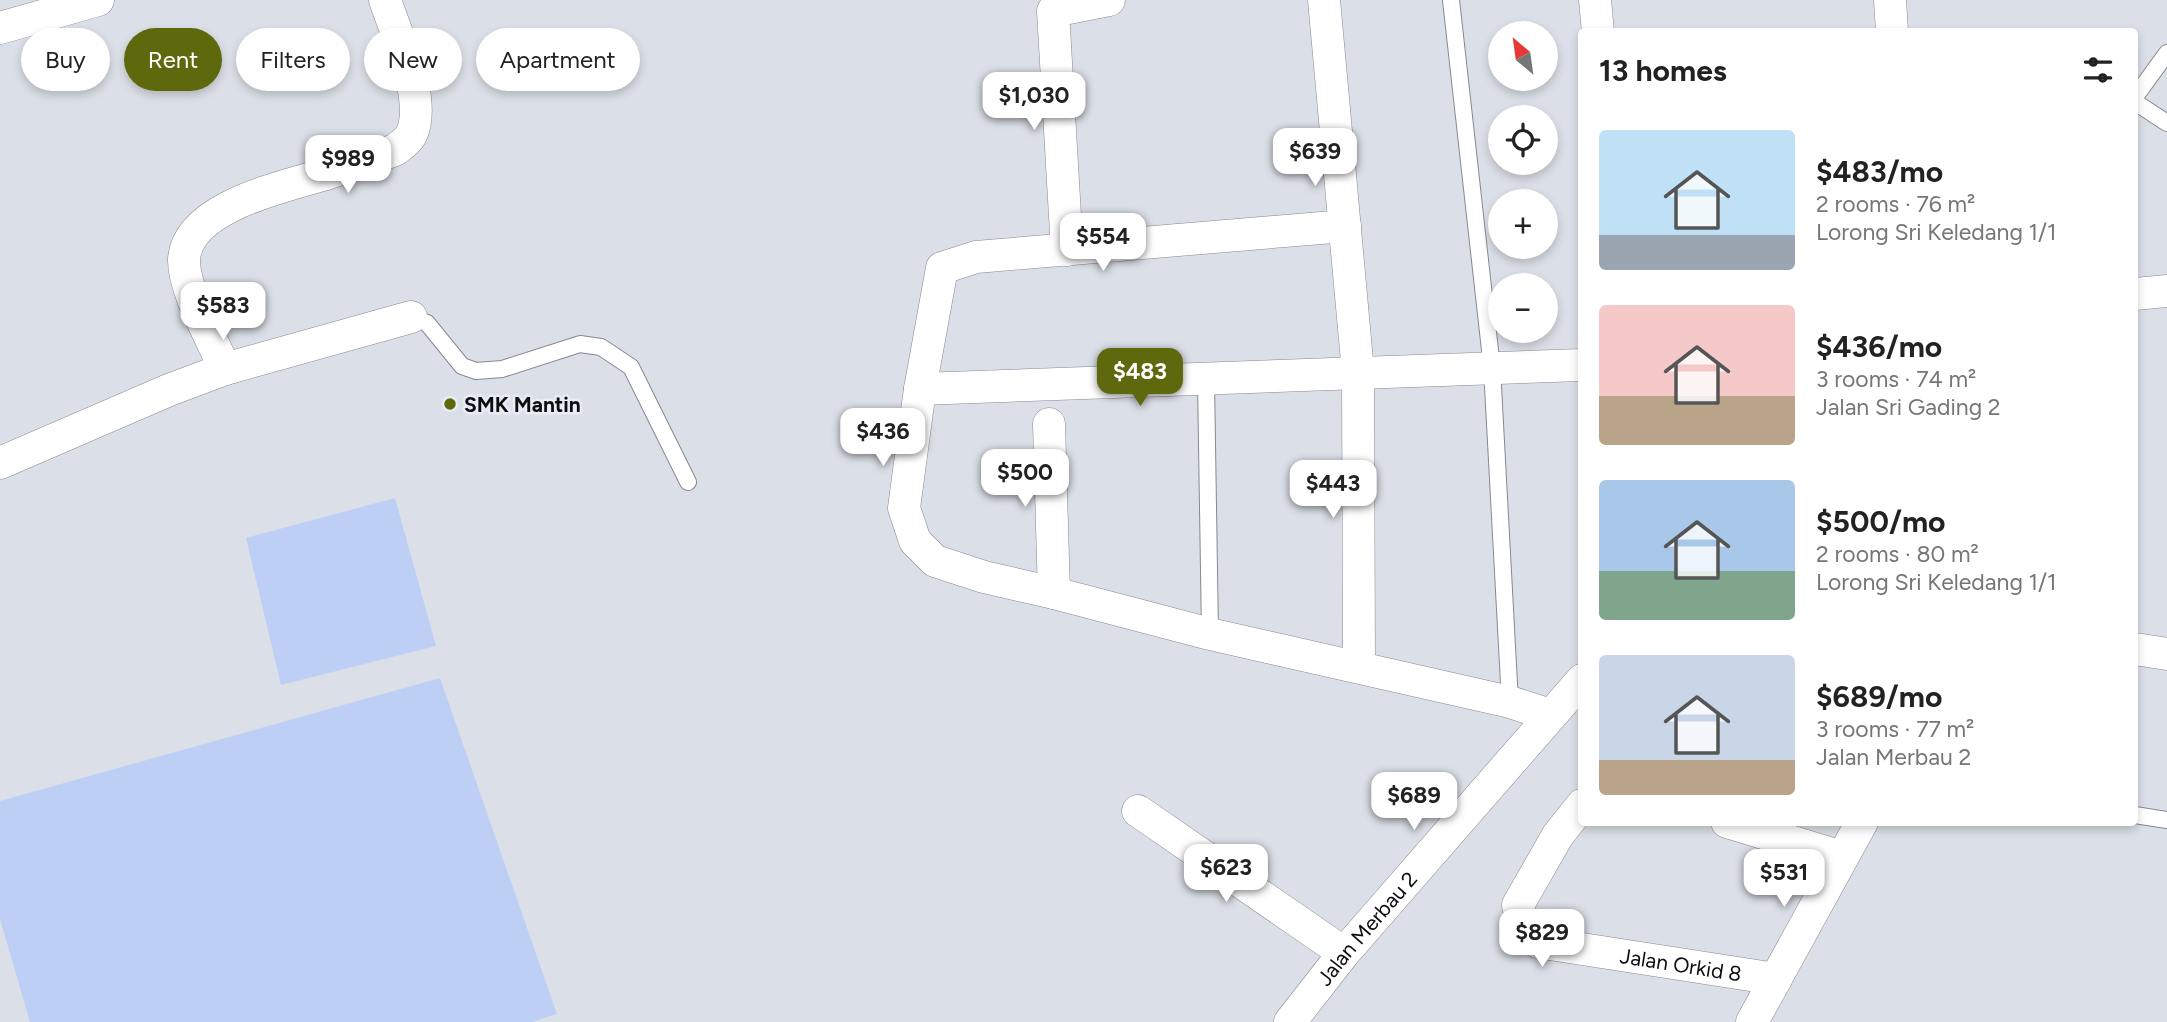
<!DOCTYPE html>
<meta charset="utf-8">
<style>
:root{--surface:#fff;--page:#f2f2f2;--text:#222;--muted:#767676;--accent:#5e680d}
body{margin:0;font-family:Figtree,sans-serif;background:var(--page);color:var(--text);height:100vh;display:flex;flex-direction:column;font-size:26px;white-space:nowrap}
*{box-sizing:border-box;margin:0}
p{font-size:23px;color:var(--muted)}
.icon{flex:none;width:38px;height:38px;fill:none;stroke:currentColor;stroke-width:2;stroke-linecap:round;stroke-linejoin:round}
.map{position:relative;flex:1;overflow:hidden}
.sheet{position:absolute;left:1578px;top:28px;width:560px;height:798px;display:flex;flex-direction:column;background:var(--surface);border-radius:7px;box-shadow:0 4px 10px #0003}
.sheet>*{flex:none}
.banner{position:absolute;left:21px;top:28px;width:665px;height:63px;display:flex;gap:14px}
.needle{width:46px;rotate:331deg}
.fabs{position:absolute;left:1488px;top:21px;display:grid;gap:14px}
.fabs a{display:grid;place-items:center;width:70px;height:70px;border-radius:50%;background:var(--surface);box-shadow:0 4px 10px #0003;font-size:35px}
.price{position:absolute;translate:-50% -60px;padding:0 16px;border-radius:14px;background:#fff;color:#222;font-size:23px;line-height:46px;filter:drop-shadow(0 2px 4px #0008)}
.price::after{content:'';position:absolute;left:50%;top:42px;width:21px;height:16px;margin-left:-10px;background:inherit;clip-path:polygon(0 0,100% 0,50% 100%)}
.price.on{background:var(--accent);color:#fff}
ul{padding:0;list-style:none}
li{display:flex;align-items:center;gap:21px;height:175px;padding:0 21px}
li span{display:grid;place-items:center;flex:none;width:196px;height:140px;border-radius:7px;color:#555}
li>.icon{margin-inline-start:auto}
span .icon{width:84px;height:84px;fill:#fffc;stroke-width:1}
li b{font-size:30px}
h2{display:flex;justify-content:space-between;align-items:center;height:84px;padding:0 21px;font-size:30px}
.pill{padding:0 24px;border-radius:32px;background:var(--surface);box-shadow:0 4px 10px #0003;font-size:24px;line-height:63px}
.pill.on{background:var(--accent);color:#fff}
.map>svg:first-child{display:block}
.green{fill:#becff6}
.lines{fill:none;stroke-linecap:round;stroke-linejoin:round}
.lane-casing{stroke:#868991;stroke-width:18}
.street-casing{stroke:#868991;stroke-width:33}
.lane{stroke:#fff;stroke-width:16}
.street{stroke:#fff;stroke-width:32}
.poi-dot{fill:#5e680d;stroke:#e8ecf4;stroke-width:2.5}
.labels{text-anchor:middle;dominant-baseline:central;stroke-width:5;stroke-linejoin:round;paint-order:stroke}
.poi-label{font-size:21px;font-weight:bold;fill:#0d0e11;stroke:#e8ecf4;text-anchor:start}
.street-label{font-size:21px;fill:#0d0e11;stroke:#e8ecf4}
</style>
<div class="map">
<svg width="2167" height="1022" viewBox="0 0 2167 1022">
<rect width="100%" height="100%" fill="#dbdfe7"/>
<path class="green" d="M395,498L436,646L281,685L246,538Z
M440,678L557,1014L532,1022H30L0,919V801Z"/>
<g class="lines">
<defs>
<path id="lane" d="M1451,0L1492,368L1510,702
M2135,97L2167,53
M2135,102L2167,123
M411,317L427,323L462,366L476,371L502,369L580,344L601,347L631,367L688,482
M1206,380L1210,634
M2135,815L2167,820"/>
<g id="street">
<path d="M1324,0L1358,372L1359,667"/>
<path d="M1595,0L1598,32"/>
<path d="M1890,0L1892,32"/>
<path d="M0,28L98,0"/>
<path d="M1345,226L976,257L942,268L920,389L904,508L915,541L935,561L984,577L1054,593L1210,634L1510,702L1550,715"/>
<path d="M1067,250L1053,11L1109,0"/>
<path d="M2135,294L2167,291"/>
<path d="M225,369C213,341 183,289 184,259C188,205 288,186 329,173C351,166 373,158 395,150C400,146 408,141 411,135C428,101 396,34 385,0"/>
<path d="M920,389L1582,365"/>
<path d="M1049,424L1054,593"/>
<path d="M0,463L169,390L225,369L411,317"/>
<path d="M2135,649L2167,654"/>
<path id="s1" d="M1582,805L1558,835L1518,905L1524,930L1537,942L1776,979"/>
<path d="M1138,811L1344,953"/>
<path d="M1727,822L1842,857"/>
<path id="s2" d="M1290,1022L1344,953L1582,680"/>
<path d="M1752,1022L1862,822"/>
</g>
</defs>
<use href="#lane" class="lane-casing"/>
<use href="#street" class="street-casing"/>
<use href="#lane" class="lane"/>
<use href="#street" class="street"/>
</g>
<circle class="poi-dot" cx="450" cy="404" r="7"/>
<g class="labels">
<g class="poi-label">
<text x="464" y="404">SMK Mantin</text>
</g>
<g class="street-label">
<text stroke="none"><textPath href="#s2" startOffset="121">Jalan Merbau 2</textPath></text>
<text stroke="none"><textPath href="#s1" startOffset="308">Jalan Orkid 8</textPath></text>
</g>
</g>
</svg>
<div class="fabs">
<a><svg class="needle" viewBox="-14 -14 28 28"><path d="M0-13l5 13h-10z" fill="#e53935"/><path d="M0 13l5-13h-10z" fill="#767676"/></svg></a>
<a><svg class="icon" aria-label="locate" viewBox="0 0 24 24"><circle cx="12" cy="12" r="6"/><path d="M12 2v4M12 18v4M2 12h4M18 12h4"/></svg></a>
<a>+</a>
<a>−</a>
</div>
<b class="price" style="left:1034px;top:132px">$1,030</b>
<b class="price" style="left:1315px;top:188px">$639</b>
<b class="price" style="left:348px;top:195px">$989</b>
<b class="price" style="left:1103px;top:273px">$554</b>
<b class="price" style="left:223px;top:342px">$583</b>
<b class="price on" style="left:1140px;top:408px">$483</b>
<b class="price" style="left:883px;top:468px">$436</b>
<b class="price" style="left:1025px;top:509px">$500</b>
<b class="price" style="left:1333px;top:520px">$443</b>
<b class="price" style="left:1414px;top:832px">$689</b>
<b class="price" style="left:1226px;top:904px">$623</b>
<b class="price" style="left:1784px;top:909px">$531</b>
<b class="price" style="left:1542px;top:969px">$829</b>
<div class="banner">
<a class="pill">Buy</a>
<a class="pill on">Rent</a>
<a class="pill">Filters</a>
<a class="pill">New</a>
<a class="pill">Apartment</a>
</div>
<section class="sheet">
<h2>13 homes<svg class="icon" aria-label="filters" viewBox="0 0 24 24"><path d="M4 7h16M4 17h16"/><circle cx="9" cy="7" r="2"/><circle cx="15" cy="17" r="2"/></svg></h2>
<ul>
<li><span style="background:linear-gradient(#bfe0f5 75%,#9aa5b1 0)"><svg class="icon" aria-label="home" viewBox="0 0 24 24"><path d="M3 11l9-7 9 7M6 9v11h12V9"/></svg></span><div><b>$483/mo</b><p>2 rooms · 76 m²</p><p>Lorong Sri Keledang 1/1</p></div></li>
<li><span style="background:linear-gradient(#f6c9c9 65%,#b9a48a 0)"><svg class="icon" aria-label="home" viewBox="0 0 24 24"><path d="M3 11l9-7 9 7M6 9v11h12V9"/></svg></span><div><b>$436/mo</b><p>3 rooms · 74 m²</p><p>Jalan Sri Gading 2</p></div></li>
<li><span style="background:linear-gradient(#a9c7e8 65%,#7fa58c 0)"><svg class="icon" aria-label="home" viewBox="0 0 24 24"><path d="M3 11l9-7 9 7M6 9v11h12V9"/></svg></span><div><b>$500/mo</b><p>2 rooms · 80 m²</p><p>Lorong Sri Keledang 1/1</p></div></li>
<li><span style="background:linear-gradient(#c9d6e8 75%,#b9a48a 0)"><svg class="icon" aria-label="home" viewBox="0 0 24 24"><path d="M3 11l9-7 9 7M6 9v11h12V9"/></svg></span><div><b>$689/mo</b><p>3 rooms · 77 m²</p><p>Jalan Merbau 2</p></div></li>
</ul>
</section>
</div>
